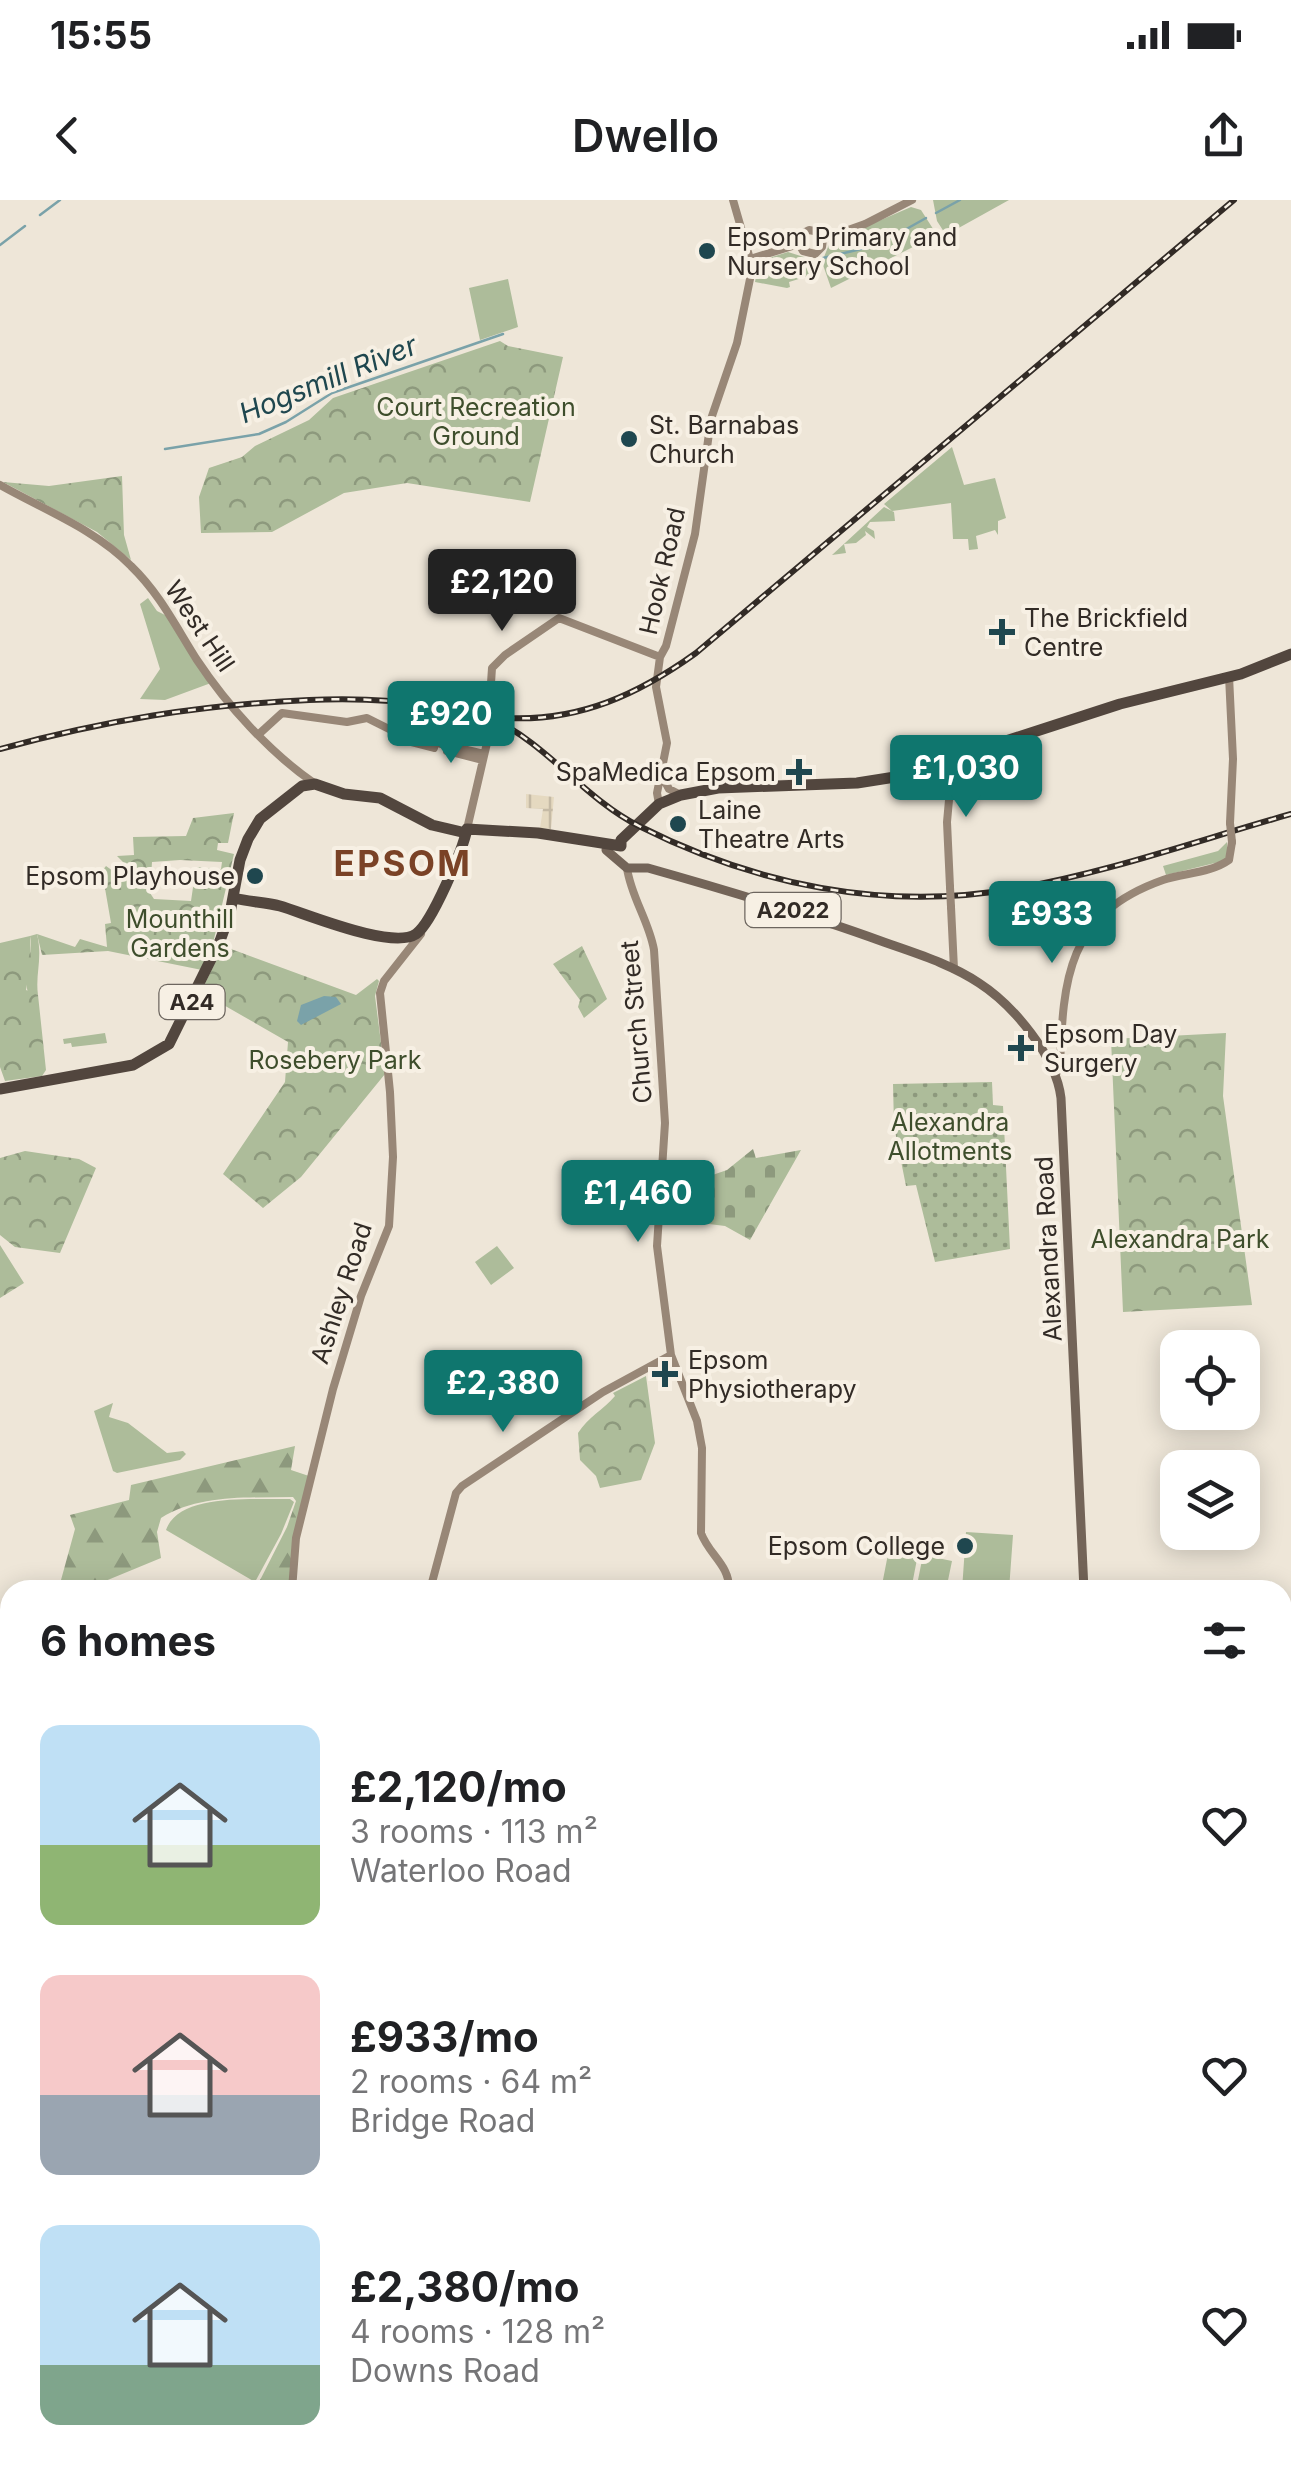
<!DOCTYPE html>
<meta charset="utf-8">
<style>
:root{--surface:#fff;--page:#f6f6f6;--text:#202124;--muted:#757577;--accent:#0f766e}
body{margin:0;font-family:Inter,sans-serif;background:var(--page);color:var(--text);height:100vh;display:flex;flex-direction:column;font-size:38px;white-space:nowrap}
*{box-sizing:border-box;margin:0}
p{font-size:32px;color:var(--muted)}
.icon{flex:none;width:55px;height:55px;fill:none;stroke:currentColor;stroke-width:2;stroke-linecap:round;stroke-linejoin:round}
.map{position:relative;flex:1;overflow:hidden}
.details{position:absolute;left:0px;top:1380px;width:1292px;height:890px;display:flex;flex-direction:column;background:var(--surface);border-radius:30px 30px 0 0;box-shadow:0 5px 25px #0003}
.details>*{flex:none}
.tools{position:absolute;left:1160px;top:1130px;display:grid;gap:20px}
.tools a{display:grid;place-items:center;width:100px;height:100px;border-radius:20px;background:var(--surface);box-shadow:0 5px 25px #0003;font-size:50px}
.price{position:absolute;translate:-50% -85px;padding:0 22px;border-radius:10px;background:var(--accent);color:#fff;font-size:32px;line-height:65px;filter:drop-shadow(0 2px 5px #0008)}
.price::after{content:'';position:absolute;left:50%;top:60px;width:30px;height:22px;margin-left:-15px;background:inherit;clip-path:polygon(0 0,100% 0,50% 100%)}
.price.current{background:#222;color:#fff}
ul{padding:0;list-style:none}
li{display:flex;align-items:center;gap:30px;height:250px;padding:0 40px}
li span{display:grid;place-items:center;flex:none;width:280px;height:200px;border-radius:20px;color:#555}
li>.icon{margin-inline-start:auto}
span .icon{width:120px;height:120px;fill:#fffc;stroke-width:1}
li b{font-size:42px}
h2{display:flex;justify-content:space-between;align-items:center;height:120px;padding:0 40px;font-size:42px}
.status{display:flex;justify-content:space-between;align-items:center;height:70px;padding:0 50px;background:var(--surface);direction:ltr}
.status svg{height:28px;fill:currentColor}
header{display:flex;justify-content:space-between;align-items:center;height:130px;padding:0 40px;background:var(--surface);font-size:45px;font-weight:600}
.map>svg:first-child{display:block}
.grass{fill:#adbc9a}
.forest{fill:url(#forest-firs)}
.cemetery{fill:url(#cemetery-stones)}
.park{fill:url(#park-crowns);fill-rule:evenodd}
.garden{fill:url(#garden-dots)}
.plaza{fill:url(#plaza-grid)}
.water{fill:#7aa2a9}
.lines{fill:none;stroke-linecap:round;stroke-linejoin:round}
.stream{stroke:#7aa2a9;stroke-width:2.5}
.secondary{stroke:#988777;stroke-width:8}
.primary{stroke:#736458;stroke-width:9}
.highway{stroke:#52463e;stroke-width:11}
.rail-casing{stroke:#322b26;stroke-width:6}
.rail{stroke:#f7f0e4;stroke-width:2.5;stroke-dasharray:8;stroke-linecap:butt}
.secondary-bridge{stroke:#988777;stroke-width:8}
.poi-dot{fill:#1f474f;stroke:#f7f0e4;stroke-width:4}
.labels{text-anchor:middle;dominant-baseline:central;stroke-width:8;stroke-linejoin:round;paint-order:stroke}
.shield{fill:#f7f0e4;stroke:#6d665f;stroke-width:2.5}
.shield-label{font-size:22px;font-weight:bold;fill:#322b26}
.poi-label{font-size:25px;fill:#322b26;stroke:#f7f0e4;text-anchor:start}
.park-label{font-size:25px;fill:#3e4e2c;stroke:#f7f0e4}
.street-label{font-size:25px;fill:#322b26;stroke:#f7f0e4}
.water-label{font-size:28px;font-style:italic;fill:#1f474f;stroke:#f7f0e4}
.district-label{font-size:35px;font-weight:bold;letter-spacing:2.5px;fill:#7a4226;stroke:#f7f0e4}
</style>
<div class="status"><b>15:55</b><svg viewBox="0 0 49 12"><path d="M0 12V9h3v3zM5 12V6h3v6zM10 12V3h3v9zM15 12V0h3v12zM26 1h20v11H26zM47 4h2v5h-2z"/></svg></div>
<header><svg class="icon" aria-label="back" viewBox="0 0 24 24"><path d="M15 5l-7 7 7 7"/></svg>Dwello<svg class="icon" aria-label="share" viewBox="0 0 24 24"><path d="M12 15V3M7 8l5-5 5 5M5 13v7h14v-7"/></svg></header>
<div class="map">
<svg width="1291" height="2270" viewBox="0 0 1291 2270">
<defs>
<pattern id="forest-firs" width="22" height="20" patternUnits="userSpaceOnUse" patternTransform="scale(2.5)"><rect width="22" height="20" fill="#adbc9a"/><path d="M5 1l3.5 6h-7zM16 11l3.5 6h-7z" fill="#8d997d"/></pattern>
<pattern id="cemetery-stones" width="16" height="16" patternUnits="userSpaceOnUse" patternTransform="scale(2.5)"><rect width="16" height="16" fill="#adbc9a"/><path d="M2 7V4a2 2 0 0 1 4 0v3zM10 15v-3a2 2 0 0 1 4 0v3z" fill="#8d997d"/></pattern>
<pattern id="park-crowns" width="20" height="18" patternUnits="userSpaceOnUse" patternTransform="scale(2.5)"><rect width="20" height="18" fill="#adbc9a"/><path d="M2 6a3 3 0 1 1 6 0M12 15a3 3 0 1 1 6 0" fill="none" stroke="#8d997d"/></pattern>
<pattern id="garden-dots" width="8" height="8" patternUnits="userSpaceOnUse" patternTransform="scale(2.5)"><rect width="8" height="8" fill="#adbc9a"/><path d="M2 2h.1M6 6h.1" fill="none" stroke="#8d997d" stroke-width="1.8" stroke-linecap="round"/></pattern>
<pattern id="plaza-grid" width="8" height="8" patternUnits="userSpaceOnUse" patternTransform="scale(2.5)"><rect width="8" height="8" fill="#e5d9c0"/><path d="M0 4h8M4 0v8" fill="none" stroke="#c5baa5"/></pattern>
</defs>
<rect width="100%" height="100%" fill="#eee6d8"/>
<path class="grass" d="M933,0H1009L946,35L937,21Z
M911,7L921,10L937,35L831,88L822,62L830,42Z
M788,52L807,58L815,74L789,82L790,87L787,88L755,82L759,61Z
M508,79L518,127L480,140L469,88Z
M952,247L964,285L995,278L1006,318L998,321V335L995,330L976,336L978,349L969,350L968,339H953L951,303L892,311L884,304Z
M884,307L894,312L895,321L870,322L867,327L874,331L875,339L865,331L866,335L856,343L844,344L846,353L832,355Z
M148,398L157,411L169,417L211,483L165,500L140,499L160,469L140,404Z
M1227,642V658L1223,661L1166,675L1163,666L1218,651Z
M37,734C43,759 35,773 38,795L28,793C23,776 34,755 30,736Z
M105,833L107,843L72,847L71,843L64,844L63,839Z
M497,1046L514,1068L491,1085L475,1062Z
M113,1203L109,1217L128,1223L167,1253L183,1251L186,1254L180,1260L117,1273L113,1271L94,1211Z
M290,1299L294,1302L281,1334L255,1382L166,1330C179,1292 256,1300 290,1299Z
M966,1332L1013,1335L1009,1390H962Z
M889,1349L918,1354L911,1390H881Z
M923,1355L952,1361L946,1390H916Z
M0,1847L10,1850V2057L0,2058Z
M10,2237V2260H968L966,2270H0V2245Z"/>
<path class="forest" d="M295,1246L291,1270L309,1276L289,1390H255L287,1327L296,1301L293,1297C248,1298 200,1294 161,1318L157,1332L161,1358L98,1384L61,1380L75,1329L70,1315L129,1300L131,1285Z
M598,2260H626L629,2270H581Z
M797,2260H836L853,2265L852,2270H805Z"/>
<path class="cemetery" d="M753,949L756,958L801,950L750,1040L725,1026L693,1022L698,980L727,970Z"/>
<path class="park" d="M500,141L508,146L563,157L530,302L407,283L344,293L272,332L201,333L199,297L209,268L242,257L255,246L309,220L333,198Z
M122,276L124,335L131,360L97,332L3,282L49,286Z
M234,613L228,643H218L217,650L234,654L214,739L202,770L108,751L42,755L37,734L75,747L80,739L107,747L105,724L111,723L102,671L106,666L120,676L127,666L117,656L134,655L133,637L186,636L193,618ZM180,660L222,662L221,669L196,667L191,701L154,699L150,693L152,662Z
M30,736L31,762L26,790L38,795L46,870L42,876L5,881L0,867V743Z
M223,746L356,795L377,779L379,781L375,796L385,874L301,977L263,1008L223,974L285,882L288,842L201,792Z
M582,746L607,799L584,818L578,807L580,800L553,764Z
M1226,833L1223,896L1252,1105L1123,1112L1111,839Z
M25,951L79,959L96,968L60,1053L15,1047L0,1035V958Z
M0,1045L24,1083L0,1098Z
M646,1176L655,1243L641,1280L600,1288L596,1276L580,1260L578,1233C588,1217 603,1210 615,1196L613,1193Z"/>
<path class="garden" d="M992,882L993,905L1003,906L1010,1049L935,1062L916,985L906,986L894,926L893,884Z"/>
<path class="plaza" d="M526,594L554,597L551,629L540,628L543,609L526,608Z"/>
<path class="water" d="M324,796L336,797L341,804L301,825L297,821L301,805Z"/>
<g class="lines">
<path class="stream" d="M936,13L960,0
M40,15L60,0
M0,45L25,26
M823,58L878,45L926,18
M760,75L807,63
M165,249L259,234L286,222L332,193L503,134"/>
<path class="secondary" d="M799,44L803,51L815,54L822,47L823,39L865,24L912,0
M750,59L799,44L801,34L809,30L819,32L823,39
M0,285C44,310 95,329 131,366C160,394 176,427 197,460C227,505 269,552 314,583
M1229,476L1233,559L1230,623
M259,534L282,513L347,522L367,518L399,534L484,554
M399,539L434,548
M447,551L482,560
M942,563L950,589L947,622L950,687
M662,576L669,589L681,595
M659,604L657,593L667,543L656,487L660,457L666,446L695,334L711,219L737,143L750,79V59L733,0
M467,629L487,543L492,468L505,455L559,418L660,457
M627,668C631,697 649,721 654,750L665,923L657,1046L671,1155L697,1221L702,1248L701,1333C709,1355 730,1365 729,1390
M951,707L954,769
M1055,875L1060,868C1063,778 1067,714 1163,680C1184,673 1211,673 1229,660L1232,642
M292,1390L296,1338L333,1189L361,1096L389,1026L393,957L390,892L380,793L384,781L421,734
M430,1390L456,1293L462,1286L603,1192L671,1155
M1282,1538L1291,1527
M0,2255L10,2249
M1282,2258L1291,2254
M250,2260L274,2270
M792,2260L799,2270
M307,2270L313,2260
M909,2270L915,2260
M1254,2270L1277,2260"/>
<path class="primary" d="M606,650L627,668
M627,668H648C726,690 804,713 881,741C914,753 949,763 979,783C1013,805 1056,856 1061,898L1084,1390
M1282,1706L1291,1716"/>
<path class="highway" d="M621,646V640L659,604L681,595L718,588L857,583L895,577L1120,504L1241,474L1291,454
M234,698C249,702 265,702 280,706C307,714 392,750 416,734C432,723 463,649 467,629L538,633L621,646
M0,889L133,865L169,844L220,741L230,713L240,660L248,639L260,619L302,586L315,584L344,594L380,598L432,625L466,633"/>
<defs>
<path id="rail" d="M493,519C548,545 584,598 639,626C756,685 883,711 1013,689C1107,673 1199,640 1291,614
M0,549C107,520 198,505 309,500C351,498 396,500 438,506C461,510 483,517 506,518C579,522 639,494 696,453L1234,0"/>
</defs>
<use href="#rail" class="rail-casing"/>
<use href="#rail" class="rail"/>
<path class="secondary-bridge" d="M1230,623L1232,642
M950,687L951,707"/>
</g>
<g class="poi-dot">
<circle cx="707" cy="51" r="10"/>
<circle cx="629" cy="239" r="10"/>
<path d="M997 417h10v10h10v10h-10v10h-10v-10h-10v-10h10z"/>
<path d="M794 557h10v10h10v10h-10v10h-10v-10h-10v-10h10z"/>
<circle cx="678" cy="624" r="10"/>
<circle cx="255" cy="676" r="10"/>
<path d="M1016 833h10v10h10v10h-10v10h-10v-10h-10v-10h10z"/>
<path d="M660 1159h10v10h10v10h-10v10h-10v-10h-10v-10h10z"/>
<circle cx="965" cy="1346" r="10"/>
</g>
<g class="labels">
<g class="shield">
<rect x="745.5" y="693" width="95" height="34" rx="8"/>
<rect x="159.5" y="785" width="65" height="34" rx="8"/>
</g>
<g class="shield-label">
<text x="793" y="710">A2022</text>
<text x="192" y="802">A24</text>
</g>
<g class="poi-label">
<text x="727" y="37">Epsom Primary and<tspan x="727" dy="29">Nursery School</tspan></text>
<text x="649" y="225">St. Barnabas<tspan x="649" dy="29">Church</tspan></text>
<text x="1024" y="418">The Brickfield<tspan x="1024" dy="29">Centre</tspan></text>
<text x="776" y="572" text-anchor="end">SpaMedica Epsom</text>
<text x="698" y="610">Laine<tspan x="698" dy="29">Theatre Arts</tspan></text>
<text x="235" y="676" text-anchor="end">Epsom Playhouse</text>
<text x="1044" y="834">Epsom Day<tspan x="1044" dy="29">Surgery</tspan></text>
<text x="688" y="1160">Epsom<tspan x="688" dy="29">Physiotherapy</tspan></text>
<text x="945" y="1346" text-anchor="end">Epsom College</text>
</g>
<g class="park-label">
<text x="476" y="207">Court Recreation<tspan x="476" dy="29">Ground</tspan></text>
<text x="180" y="719">Mounthill<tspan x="180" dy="29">Gardens</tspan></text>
<text x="335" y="860">Rosebery Park</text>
<text x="950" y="922">Alexandra<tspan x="950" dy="29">Allotments</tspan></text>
<text x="1180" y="1039">Alexandra Park</text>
</g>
<g class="street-label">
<text transform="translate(662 371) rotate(-77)">Hook Road</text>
<text transform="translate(200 426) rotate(56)">West Hill</text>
<text transform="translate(636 822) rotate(-95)">Church Street</text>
<text transform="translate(1048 1049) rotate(-93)">Alexandra Road</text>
<text transform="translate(341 1093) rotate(-72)">Ashley Road</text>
</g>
<g class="water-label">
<text transform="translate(328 179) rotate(-22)">Hogsmill River</text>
</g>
<g class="district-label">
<text x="403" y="663">EPSOM</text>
</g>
</g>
</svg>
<div class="tools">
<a><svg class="icon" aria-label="locate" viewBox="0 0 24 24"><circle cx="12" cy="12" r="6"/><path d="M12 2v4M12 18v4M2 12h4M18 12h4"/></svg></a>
<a><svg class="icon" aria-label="layers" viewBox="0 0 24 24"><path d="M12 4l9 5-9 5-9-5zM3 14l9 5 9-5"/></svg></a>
</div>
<b class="price current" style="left:502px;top:434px">£2,120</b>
<b class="price" style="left:451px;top:566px">£920</b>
<b class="price" style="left:966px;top:620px">£1,030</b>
<b class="price" style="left:1052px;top:766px">£933</b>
<b class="price" style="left:638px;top:1045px">£1,460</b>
<b class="price" style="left:503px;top:1235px">£2,380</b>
<section class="details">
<h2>6 homes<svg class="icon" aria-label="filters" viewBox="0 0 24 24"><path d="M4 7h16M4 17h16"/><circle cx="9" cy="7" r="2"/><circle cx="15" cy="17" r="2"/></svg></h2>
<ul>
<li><span style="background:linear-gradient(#bfe0f5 60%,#8fb573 0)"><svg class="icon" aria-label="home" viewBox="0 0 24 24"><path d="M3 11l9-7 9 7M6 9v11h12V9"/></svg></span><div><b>£2,120/mo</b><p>3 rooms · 113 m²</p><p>Waterloo Road</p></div><svg class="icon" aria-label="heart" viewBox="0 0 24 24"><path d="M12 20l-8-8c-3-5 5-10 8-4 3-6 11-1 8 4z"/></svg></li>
<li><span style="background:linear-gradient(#f6c9c9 60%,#9aa5b1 0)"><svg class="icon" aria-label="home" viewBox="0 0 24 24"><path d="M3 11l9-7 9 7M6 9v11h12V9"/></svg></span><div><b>£933/mo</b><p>2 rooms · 64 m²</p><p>Bridge Road</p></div><svg class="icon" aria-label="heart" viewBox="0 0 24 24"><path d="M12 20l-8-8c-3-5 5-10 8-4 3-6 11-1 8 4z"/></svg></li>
<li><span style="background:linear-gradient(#bfe0f5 70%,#7fa58c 0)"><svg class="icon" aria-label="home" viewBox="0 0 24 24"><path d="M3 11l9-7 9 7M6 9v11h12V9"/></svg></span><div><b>£2,380/mo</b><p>4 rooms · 128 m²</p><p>Downs Road</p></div><svg class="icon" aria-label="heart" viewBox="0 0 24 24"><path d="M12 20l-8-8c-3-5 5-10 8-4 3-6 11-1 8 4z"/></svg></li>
</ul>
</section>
</div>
